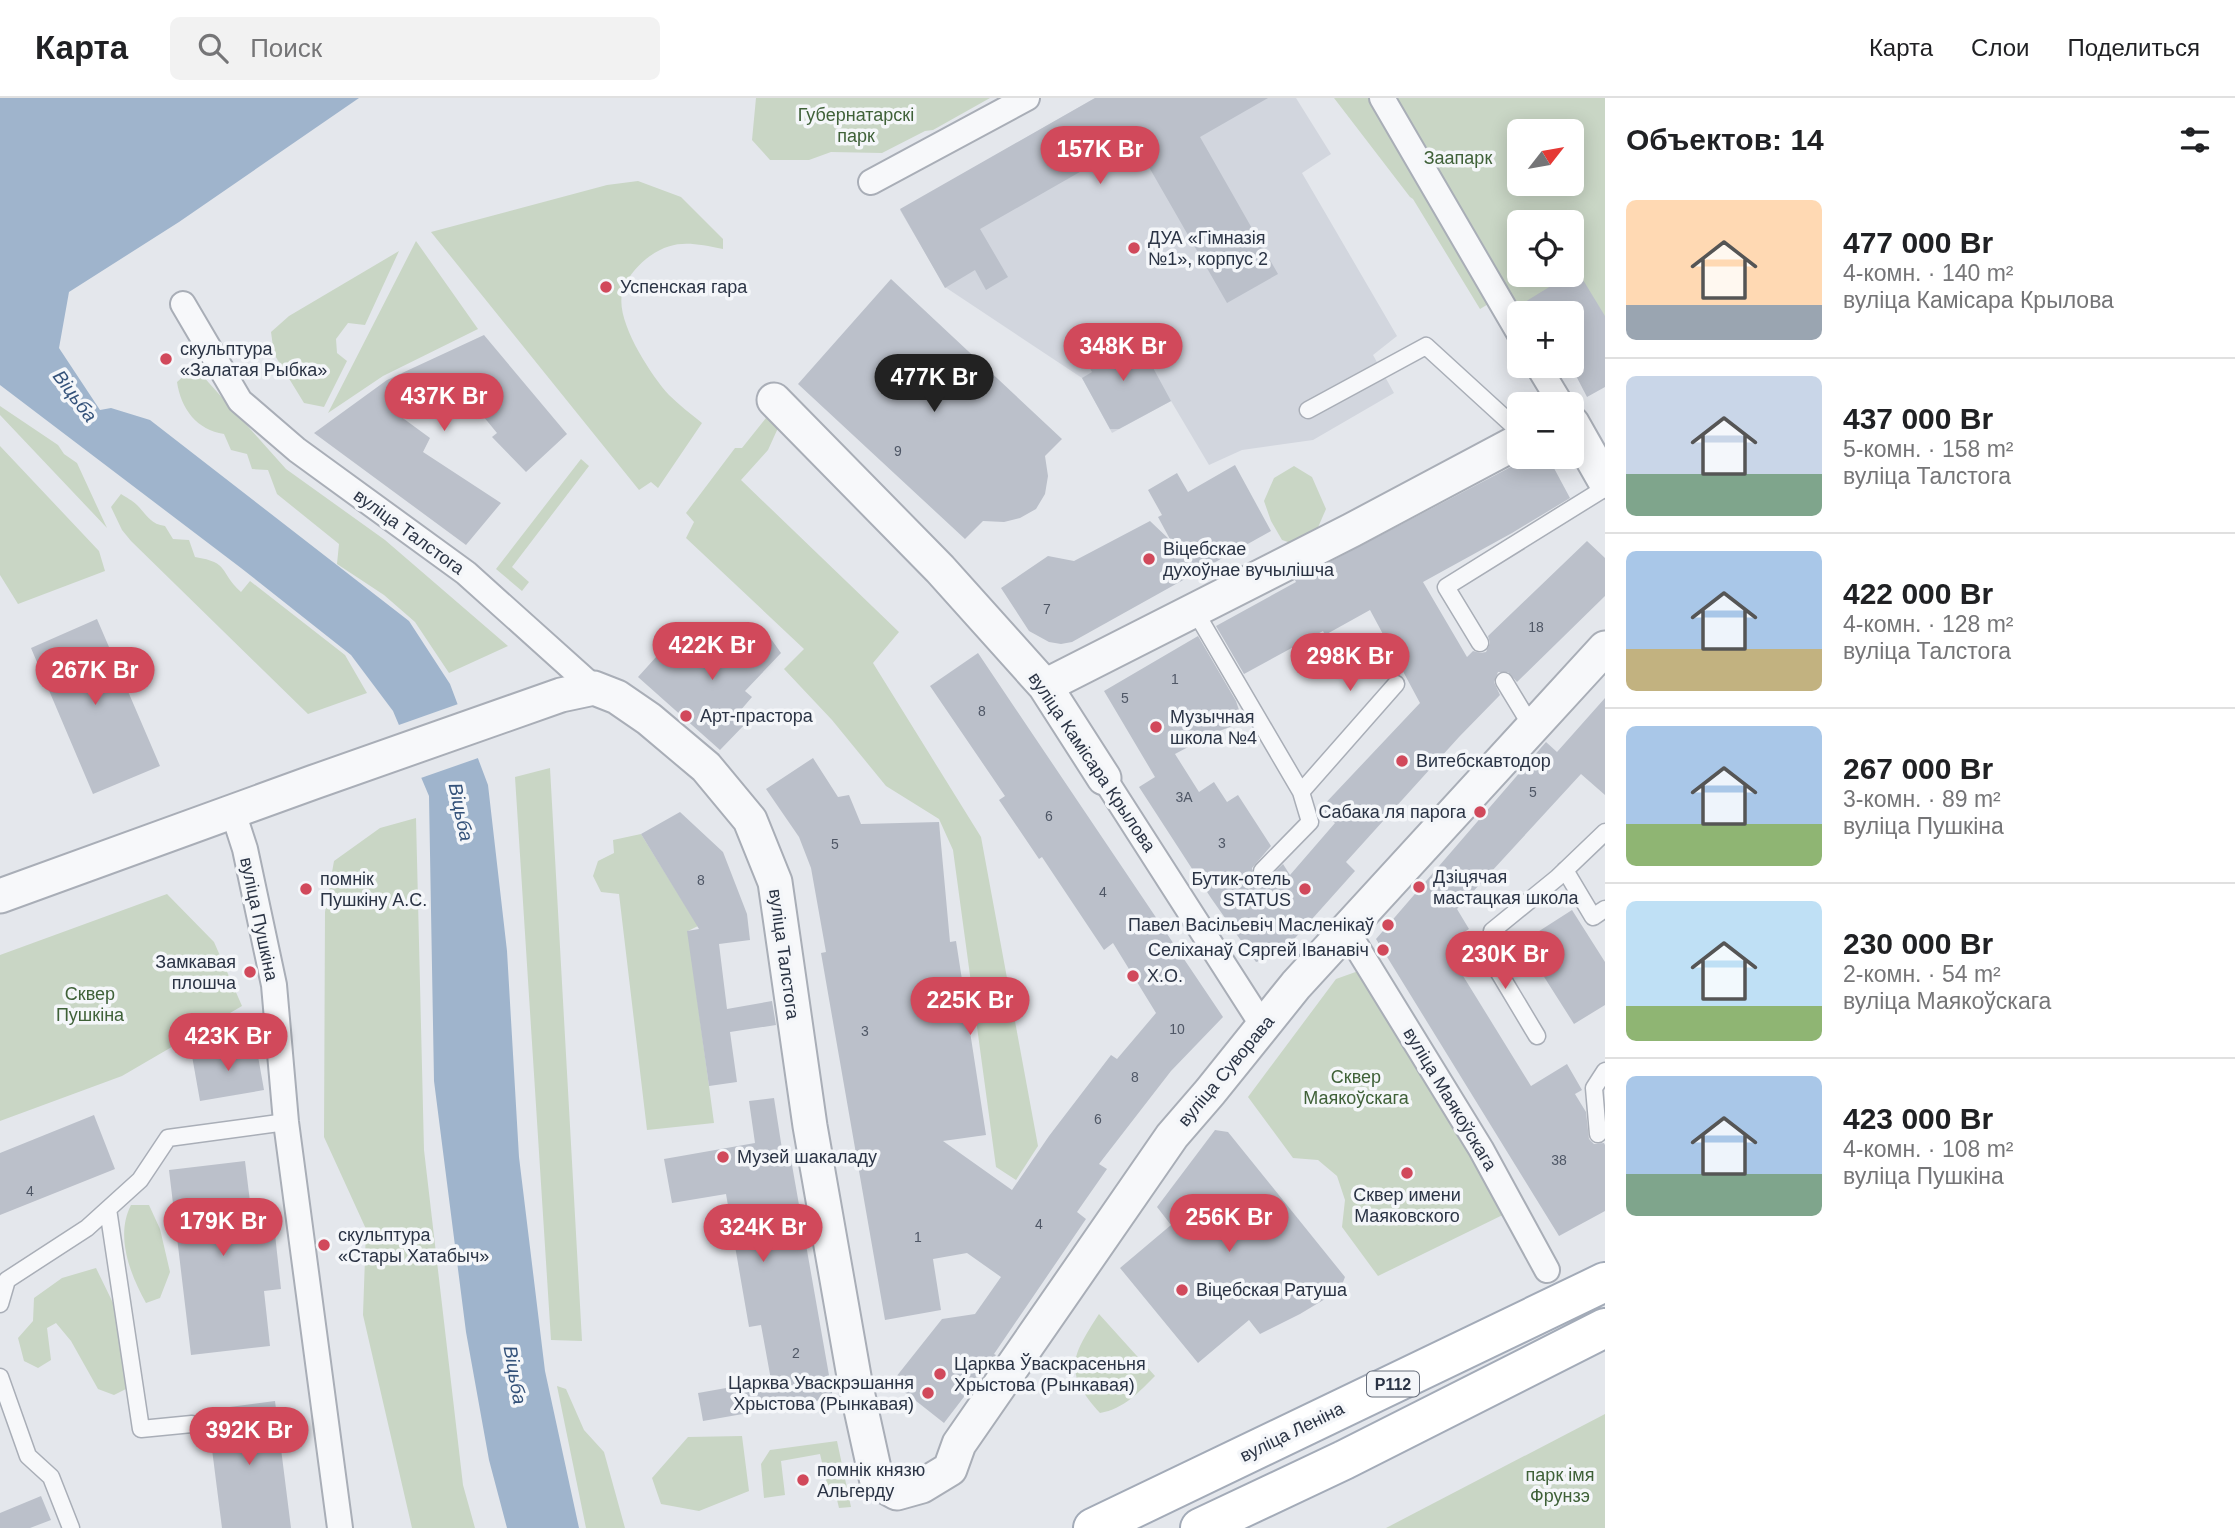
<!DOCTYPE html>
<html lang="ru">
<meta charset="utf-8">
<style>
:root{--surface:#fff;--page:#f2f2f2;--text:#202124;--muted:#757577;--line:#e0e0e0;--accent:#d1495b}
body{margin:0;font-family:Helvetica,sans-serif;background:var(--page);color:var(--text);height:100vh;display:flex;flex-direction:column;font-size:26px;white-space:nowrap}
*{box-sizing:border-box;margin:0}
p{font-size:23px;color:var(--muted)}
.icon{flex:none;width:38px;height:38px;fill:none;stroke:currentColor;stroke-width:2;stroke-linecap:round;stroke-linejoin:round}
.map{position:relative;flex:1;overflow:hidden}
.side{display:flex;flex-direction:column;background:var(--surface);width:630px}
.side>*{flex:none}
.needle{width:46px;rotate:59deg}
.buttons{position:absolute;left:1507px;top:21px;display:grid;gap:14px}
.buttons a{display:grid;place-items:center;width:77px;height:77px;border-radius:10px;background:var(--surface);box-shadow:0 4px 18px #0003;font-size:35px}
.price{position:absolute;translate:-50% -60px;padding:0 16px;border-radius:24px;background:var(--accent);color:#fff;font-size:23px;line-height:46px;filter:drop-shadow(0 2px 4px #0008)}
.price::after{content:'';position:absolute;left:50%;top:42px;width:21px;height:16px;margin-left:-10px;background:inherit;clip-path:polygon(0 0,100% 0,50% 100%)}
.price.current{background:#222;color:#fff}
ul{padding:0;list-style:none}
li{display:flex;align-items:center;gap:21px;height:175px;padding:0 21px}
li+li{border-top:2px solid var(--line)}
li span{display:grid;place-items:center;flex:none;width:196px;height:140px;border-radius:10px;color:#555}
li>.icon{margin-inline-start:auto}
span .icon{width:84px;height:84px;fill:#fffc;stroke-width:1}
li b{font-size:30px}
h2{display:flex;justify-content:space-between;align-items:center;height:84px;padding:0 21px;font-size:30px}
header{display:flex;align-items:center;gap:42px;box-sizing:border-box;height:98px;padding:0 35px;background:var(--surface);border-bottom:2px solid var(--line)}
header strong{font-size:33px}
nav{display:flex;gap:38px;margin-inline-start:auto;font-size:24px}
.search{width:490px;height:63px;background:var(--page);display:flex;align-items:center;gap:18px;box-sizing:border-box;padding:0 24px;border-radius:10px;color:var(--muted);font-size:26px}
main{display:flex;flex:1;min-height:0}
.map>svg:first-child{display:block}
.built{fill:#d2d6de}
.green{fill:#c9d6c5;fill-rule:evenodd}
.water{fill:#9fb4cc}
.pier{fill:#e4e7ec}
.building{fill:#bbc0ca}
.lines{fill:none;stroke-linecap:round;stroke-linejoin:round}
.service-casing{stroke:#a9aeb7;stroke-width:19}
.pedestrian-casing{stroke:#a9aeb7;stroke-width:28}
.minor-casing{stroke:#a9aeb7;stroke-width:37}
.primary-casing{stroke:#a3abb8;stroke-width:42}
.service{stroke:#f7f8fa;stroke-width:16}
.pedestrian{stroke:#f7f8fa;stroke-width:24}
.minor{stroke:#f7f8fa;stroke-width:33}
.primary{stroke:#fff;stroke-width:38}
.poi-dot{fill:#d1495b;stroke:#f4f6f9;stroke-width:2.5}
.labels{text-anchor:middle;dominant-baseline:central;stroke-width:7;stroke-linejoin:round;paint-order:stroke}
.number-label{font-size:14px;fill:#4f5766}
.shield{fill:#f4f6f9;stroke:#676e7b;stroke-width:2}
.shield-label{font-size:16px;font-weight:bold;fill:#2b3445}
.park-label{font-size:18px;fill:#3f6138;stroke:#f4f6f9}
.poi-label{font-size:18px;fill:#2b3445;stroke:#f4f6f9;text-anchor:start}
.street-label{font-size:18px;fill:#2b3445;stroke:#f4f6f9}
.water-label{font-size:19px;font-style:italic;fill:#34527a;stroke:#f4f6f9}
</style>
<header>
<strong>Карта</strong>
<div class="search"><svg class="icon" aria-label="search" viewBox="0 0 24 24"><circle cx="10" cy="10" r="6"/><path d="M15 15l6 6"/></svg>Поиск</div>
<nav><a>Карта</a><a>Слои</a><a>Поделиться</a></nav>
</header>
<main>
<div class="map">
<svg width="1605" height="1430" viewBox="0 0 1605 1430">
<rect width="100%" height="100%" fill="#e4e7ec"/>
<path class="built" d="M1095,0H1296L1331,56L1302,75L1397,238L1373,257L1394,295L1313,342L1242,352L1209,367L1171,303L1112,335L1082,280L945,189L900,112Z"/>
<path class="green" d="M756,0H990L933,32L925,33L882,55L831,54L809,62H770L752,42Z
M1334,0H1605V239L1572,256V215H1524L1510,193L1480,211L1413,101L1410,99ZM1519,33H1572V86H1519ZM1519,124H1572V177H1519Z
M638,83L681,99L723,141V151C692,145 673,140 646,161C636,169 625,182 622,196C616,224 651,277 669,297C679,307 691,316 702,325L658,390L651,384L639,392L431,134L607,87Z
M416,143L478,231L383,278L328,315Z
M399,153L365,227L348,225L336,241L337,255L347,263L324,309L304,305L274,256L271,234L289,218Z
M187,275L201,276L286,371L385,442L508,548L449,575L415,524L384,497L337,466L339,446L277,396L268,372L252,371L247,356L231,352L224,336C197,332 181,311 177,284Z
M0,308L58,347L64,356L77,365L107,430L0,317Z
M766,320L778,330L768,352L741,382L899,534L873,565L981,739L1038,1048L1016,1082L996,1069L953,752L939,721L886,688L832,622L784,571L804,551L686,440L694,424L686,415L735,350H742Z
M0,348L99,453L105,473L18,506L0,477Z
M581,361L589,368L512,469L529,484L522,493L496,471Z
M1294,368L1312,379L1326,411L1316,434L1294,446L1282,442L1271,423L1264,403L1274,380Z
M121,396C126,399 133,403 137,407C147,417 150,426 165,428L173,441L189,442L195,459C231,465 218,473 241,494L250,483L345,557L367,595L308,616L131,443L122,432L111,409Z
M550,670L582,1243L551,1242L515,679Z
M416,720L424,1052L463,1387L475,1430H412L363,1217L366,1131L324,1039L325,814L334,763L380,730Z
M641,736L698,828L688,833L714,1025L647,1032L619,796L601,794L593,778L598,763L614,755L613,742Z
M167,796L214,844L242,908L122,978L0,1023V857Z
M1378,866L1519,1109L1378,1178L1342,1129L1345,1102L1337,1078L1318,1062L1293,1060L1248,999L1336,881Z
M131,1107H149L160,1131L170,1174L160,1200L146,1205C130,1176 115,1138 131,1107Z
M96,1170L114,1207L126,1265L128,1290L114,1297L98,1291L71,1243L56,1225L47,1230L51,1262L38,1270L24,1263L18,1240L33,1223L34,1200L62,1180Z
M1099,1216L1155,1278C1139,1294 1124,1311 1100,1315C1062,1273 1072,1258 1099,1216Z
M557,1288L566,1291L584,1332L604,1354L625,1430H586Z
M1605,1316V1430H1386Z
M742,1338L749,1393L699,1413L661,1406L652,1380L688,1339Z
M837,1343L851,1409L839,1410L834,1389L828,1390L820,1356L781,1363L785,1397L764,1400L761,1366L770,1352Z"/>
<path class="water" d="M0,0H359L179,124L69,194L59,250L100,312L111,310L150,322L409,523L450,586L488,687L507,853L519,1059L545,1273L579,1430H507L489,1362L466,1234L434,983L429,698L393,613L351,557L241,470L0,287Z"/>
<path class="pier" d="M461,605L481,659L418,681L396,628Z"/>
<path class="building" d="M1095,0H1268L1200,39L1278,176L1227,205L1134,43L980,131L1008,179L986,192L975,172L945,190L900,111Z
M1577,172L1605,218V289L1587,299L1572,270V215H1525L1520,207Z
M891,181L1062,341L1045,358L1048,378L1045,396L1036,411L1020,420L1004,424L983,423L965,441L798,286Z
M484,237L567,336L526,374L492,339L497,335L460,290L400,318L430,340L423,354L501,405L466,447L314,335L387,282Z
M1117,237L1125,250L1138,242L1171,303L1119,331H1110L1082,280L1092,274L1082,256Z
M1530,359H1548L1570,400L1512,435L1423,484L1467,559L1473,553L1480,555L1486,554L1490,545L1488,538L1587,443L1605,460V498L1517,584L1508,574H1498L1494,584L1500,597L1459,639L1346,764L1355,773L1279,858L1256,864L1211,800L1139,689L1155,679L1104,593L1198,538L1236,603L1243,624L1188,645L1190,648L1175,656L1199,694L1214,684L1227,704L1238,697L1271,748L1252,770L1254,780L1265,783L1283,766L1290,777L1335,725L1319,712L1420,605L1370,512L1325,537L1323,533L1244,576L1216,528L1296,484L1295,482Z
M1235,367L1271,433L1072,544L1061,546L1049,544L1029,533L1001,490L1048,458L1074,463L1150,423L1171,443L1158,419L1162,417L1148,392L1177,375L1188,394Z
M97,521L160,668L93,696L31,550Z
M721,527L741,546L764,531L781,555L745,593L752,599L740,613L749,622L720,652L638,579L666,548L683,565Z
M978,555L1223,919L1171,973L1099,1066L1107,1071L1077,1114L1086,1121L994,1256L996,1257L944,1325L892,1284L942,1221L975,1216L1001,1179L967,1155L933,1161L941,1212L885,1222L821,855L826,854L811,770L799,739L766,691L813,660L838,699L849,697L861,726L939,724L950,844L956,843L986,1037L943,1043L1012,1092L1049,1038L1111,957L1117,961L1156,915L1113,845L1104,852L1042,759L1039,761L999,702L1005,698L930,588Z
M1605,600V697L1581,676L1457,811L1469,831L1455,840L1472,865L1460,873L1531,988L1567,966L1582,992L1575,996L1586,1014L1589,1041L1594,1046L1604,1045L1605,1047V1113L1559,1138L1376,841L1546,644L1557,654Z
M680,714L723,754L747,816L750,842L719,846L727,911L772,903L776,927L730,934L737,984L709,988L687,833L699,831L641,736Z
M1572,812L1605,864V907L1574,926L1522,844Z
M256,947L264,992L200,1003L192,958Z
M774,1000L782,1051L789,1050L833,1300L703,1323L698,1295L771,1282L761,1227L749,1229L726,1096L672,1105L664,1061L755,1045L749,1003Z
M94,1017L115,1071L0,1117V1055Z
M1215,1032L1228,1034L1345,1179L1340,1192L1300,1216L1260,1236L1249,1222L1198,1265L1120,1170L1171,1127L1157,1109Z
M245,1063L252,1120L273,1118L281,1191L264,1193L270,1248L191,1257L169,1072Z
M275,1303L291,1430H222L207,1312Z
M41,1398L51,1422L30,1430H0V1415Z"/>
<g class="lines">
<defs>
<path id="service" d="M1308,312L1426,248L1519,333
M1195,513L1301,694L1310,724L1262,773
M1480,545L1446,489L1605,390
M1504,583L1532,629
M1301,694L1396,586
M1565,772L1593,819L1605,811
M1537,938L1498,873L1492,833L1557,780L1605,734
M1598,1036L1594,990L1605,973
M108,1111L141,1331L192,1326
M0,1206L7,1182L87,1130L140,1082L168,1040L286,1024
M0,1279L28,1358L51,1379L71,1430"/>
<path id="pedestrian" d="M1382,0L1519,235
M871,84L1027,0
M183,206L240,303L297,352L466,475L594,590
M1538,268L1561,306
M1104,680L1263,928
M233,714L245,751L274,887L286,1024L340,1430
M1347,833L1481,1051L1547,1172"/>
<path id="minor" d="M774,302L940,471L1045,588L1104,680
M1572,325L1605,383
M1045,588L1352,432L1519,343
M0,798L314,684L561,597L594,590L617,599L649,621L706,669L750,722L775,784L810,1028L855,1284L877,1384L897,1395L922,1388L950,1371L959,1346L1172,1038L1210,994L1296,887L1605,550"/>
<path id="primary" d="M1093,1430L1605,1184
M1200,1430L1344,1362L1605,1230"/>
</defs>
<use href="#service" class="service-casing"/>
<use href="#pedestrian" class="pedestrian-casing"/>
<use href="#minor" class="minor-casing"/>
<use href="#primary" class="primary-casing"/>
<use href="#service" class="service"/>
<use href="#pedestrian" class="pedestrian"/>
<use href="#minor" class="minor"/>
<use href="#primary" class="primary"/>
</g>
<g class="poi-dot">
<circle cx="1134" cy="150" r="7"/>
<circle cx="606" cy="189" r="7"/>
<circle cx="166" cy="261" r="7"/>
<circle cx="1149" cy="461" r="7"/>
<circle cx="686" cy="618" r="7"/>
<circle cx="1156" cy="629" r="7"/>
<circle cx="1402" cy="663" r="7"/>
<circle cx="1480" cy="714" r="7"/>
<circle cx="1419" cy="789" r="7"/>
<circle cx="306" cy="791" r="7"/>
<circle cx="1305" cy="791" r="7"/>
<circle cx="1388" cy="827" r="7"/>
<circle cx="1383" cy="852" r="7"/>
<circle cx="250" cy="874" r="7"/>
<circle cx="1133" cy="878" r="7"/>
<circle cx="723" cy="1059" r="7"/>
<circle cx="1407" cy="1075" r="7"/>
<circle cx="324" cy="1147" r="7"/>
<circle cx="1182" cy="1192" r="7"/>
<circle cx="940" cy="1276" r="7"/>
<circle cx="928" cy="1295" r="7"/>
<circle cx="803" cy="1382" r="7"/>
</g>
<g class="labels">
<g class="number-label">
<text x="898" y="353">9</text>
<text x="1047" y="511">7</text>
<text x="1536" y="529">18</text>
<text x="1175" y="581">1</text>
<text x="1125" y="600">5</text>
<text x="982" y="613">8</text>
<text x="1533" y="694">5</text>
<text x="1184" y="699">3А</text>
<text x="1049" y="718">6</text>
<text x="1222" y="745">3</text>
<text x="835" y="746">5</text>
<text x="701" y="782">8</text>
<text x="1103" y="794">4</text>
<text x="1177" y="931">10</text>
<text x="865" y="933">3</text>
<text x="1135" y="979">8</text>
<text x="1098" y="1021">6</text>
<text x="1559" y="1062">38</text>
<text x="30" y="1093">4</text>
<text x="1039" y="1126">4</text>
<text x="918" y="1139">1</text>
<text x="796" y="1255">2</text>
</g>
<rect class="shield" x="1367" y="1273.5" width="52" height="25" rx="5"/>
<g class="shield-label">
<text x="1393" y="1286">Р112</text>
</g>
<g class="park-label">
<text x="856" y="17">Губернатарскі<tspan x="856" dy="21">парк</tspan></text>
<text x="1458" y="60">Заапарк</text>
<text x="90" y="896">Сквер<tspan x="90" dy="21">Пушкіна</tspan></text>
<text x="1356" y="979">Сквер<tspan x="1356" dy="21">Маякоўскага</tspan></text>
<text x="1560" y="1377">парк імя<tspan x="1560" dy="21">Фрунзэ</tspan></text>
</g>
<g class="poi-label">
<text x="1148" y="140">ДУА «Гімназія<tspan x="1148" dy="21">№1», корпус 2</tspan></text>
<text x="620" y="189">Успенская гара</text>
<text x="180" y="251">скульптура<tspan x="180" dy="21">«Залатая Рыбка»</tspan></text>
<text x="1163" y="451">Віцебскае<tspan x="1163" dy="21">духоўнае вучылішча</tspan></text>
<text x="700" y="618">Арт-прастора</text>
<text x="1170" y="619">Музычная<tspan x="1170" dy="21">школа №4</tspan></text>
<text x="1416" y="663">Витебскавтодор</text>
<text x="1466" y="714" text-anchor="end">Сабака ля парога</text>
<text x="1433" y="779">Дзіцячая<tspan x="1433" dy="21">мастацкая школа</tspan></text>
<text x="320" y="781">помнік<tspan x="320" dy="21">Пушкіну А.С.</tspan></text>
<text x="1291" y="781" text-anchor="end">Бутик-отель<tspan x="1291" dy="21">STATUS</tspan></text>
<text x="1374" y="827" text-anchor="end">Павел Васільевіч Масленікаў</text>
<text x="1369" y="852" text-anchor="end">Селіханаў Сяргей Іванавіч</text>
<text x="236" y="864" text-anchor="end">Замкавая<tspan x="236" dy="21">плошча</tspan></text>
<text x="1147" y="878">X.O.</text>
<text x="737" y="1059">Музей шакаладу</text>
<text x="1407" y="1097" text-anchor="middle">Сквер имени<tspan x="1407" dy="21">Маяковского</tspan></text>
<text x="338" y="1137">скульптура<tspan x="338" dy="21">«Стары Хатабыч»</tspan></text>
<text x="1196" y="1192">Віцебская Ратуша</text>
<text x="954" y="1266">Царква Ўваскрасеньня<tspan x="954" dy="21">Хрыстова (Рынкавая)</tspan></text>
<text x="914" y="1285" text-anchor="end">Царква Уваскрэшання<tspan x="914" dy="21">Хрыстова (Рынкавая)</tspan></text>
<text x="817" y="1372">помнік князю<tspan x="817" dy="21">Альгерду</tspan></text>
</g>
<g class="street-label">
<text transform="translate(409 434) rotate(36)">вуліца Талстога</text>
<text transform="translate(1092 664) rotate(56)">вуліца Камісара Крылова</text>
<text transform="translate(259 821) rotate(78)">вуліца Пушкіна</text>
<text transform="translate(784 856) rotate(82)">вуліца Талстога</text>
<text transform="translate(1226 973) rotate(-50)">вуліца Суворава</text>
<text transform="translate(1450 1001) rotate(59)">вуліца Маякоўскага</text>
<text transform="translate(1292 1334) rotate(-26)">вуліца Леніна</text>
</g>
<g class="water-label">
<text transform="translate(75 298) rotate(53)">Віцьба</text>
<text transform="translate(461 714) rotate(78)">Віцьба</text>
<text transform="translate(515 1277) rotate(80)">Віцьба</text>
</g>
</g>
</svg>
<div class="buttons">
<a><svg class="needle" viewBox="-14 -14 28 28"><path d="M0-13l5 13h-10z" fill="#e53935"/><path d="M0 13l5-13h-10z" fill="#757577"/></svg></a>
<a><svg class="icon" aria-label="locate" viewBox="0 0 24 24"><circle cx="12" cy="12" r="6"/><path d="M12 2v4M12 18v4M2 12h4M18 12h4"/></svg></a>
<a>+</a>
<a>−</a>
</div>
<b class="price" style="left:1100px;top:88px">157K Br</b>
<b class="price" style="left:1123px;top:285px">348K Br</b>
<b class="price current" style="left:934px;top:316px">477K Br</b>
<b class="price" style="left:444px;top:335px">437K Br</b>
<b class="price" style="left:712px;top:584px">422K Br</b>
<b class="price" style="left:1350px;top:595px">298K Br</b>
<b class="price" style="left:95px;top:609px">267K Br</b>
<b class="price" style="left:1505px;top:893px">230K Br</b>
<b class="price" style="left:970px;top:939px">225K Br</b>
<b class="price" style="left:228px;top:975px">423K Br</b>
<b class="price" style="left:1229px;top:1156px">256K Br</b>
<b class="price" style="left:223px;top:1160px">179K Br</b>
<b class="price" style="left:763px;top:1166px">324K Br</b>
<b class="price" style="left:249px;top:1369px">392K Br</b>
</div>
<section class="side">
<h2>Объектов: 14<svg class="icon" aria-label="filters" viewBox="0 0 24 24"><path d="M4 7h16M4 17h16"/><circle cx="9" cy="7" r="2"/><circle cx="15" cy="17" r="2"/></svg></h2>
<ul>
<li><span style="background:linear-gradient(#ffd9b3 75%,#9aa5b1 0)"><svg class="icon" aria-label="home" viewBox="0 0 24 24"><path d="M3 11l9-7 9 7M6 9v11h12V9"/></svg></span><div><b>477 000 Br</b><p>4-комн. · 140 m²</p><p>вуліца Камісара Крылова</p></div></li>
<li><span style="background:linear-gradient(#c9d6e8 70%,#7fa58c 0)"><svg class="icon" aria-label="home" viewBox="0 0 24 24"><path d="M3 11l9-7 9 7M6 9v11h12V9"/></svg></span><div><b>437 000 Br</b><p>5-комн. · 158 m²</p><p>вуліца Талстога</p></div></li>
<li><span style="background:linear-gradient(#a9c7e8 70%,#c2b280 0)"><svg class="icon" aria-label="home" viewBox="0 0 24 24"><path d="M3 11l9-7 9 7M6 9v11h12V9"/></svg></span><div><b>422 000 Br</b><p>4-комн. · 128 m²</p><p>вуліца Талстога</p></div></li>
<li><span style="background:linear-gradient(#a9c7e8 70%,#8fb573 0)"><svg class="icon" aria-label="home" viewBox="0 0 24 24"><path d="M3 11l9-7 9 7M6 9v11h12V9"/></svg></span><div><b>267 000 Br</b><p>3-комн. · 89 m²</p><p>вуліца Пушкіна</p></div></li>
<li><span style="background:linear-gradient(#bfe0f5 75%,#8fb573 0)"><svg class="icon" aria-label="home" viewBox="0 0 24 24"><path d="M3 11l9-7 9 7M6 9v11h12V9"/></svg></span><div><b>230 000 Br</b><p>2-комн. · 54 m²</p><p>вуліца Маякоўскага</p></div></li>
<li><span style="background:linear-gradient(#a9c7e8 70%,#7fa58c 0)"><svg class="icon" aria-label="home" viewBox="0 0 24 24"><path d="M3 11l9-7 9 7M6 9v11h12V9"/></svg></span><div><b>423 000 Br</b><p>4-комн. · 108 m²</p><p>вуліца Пушкіна</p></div></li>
</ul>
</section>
</main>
